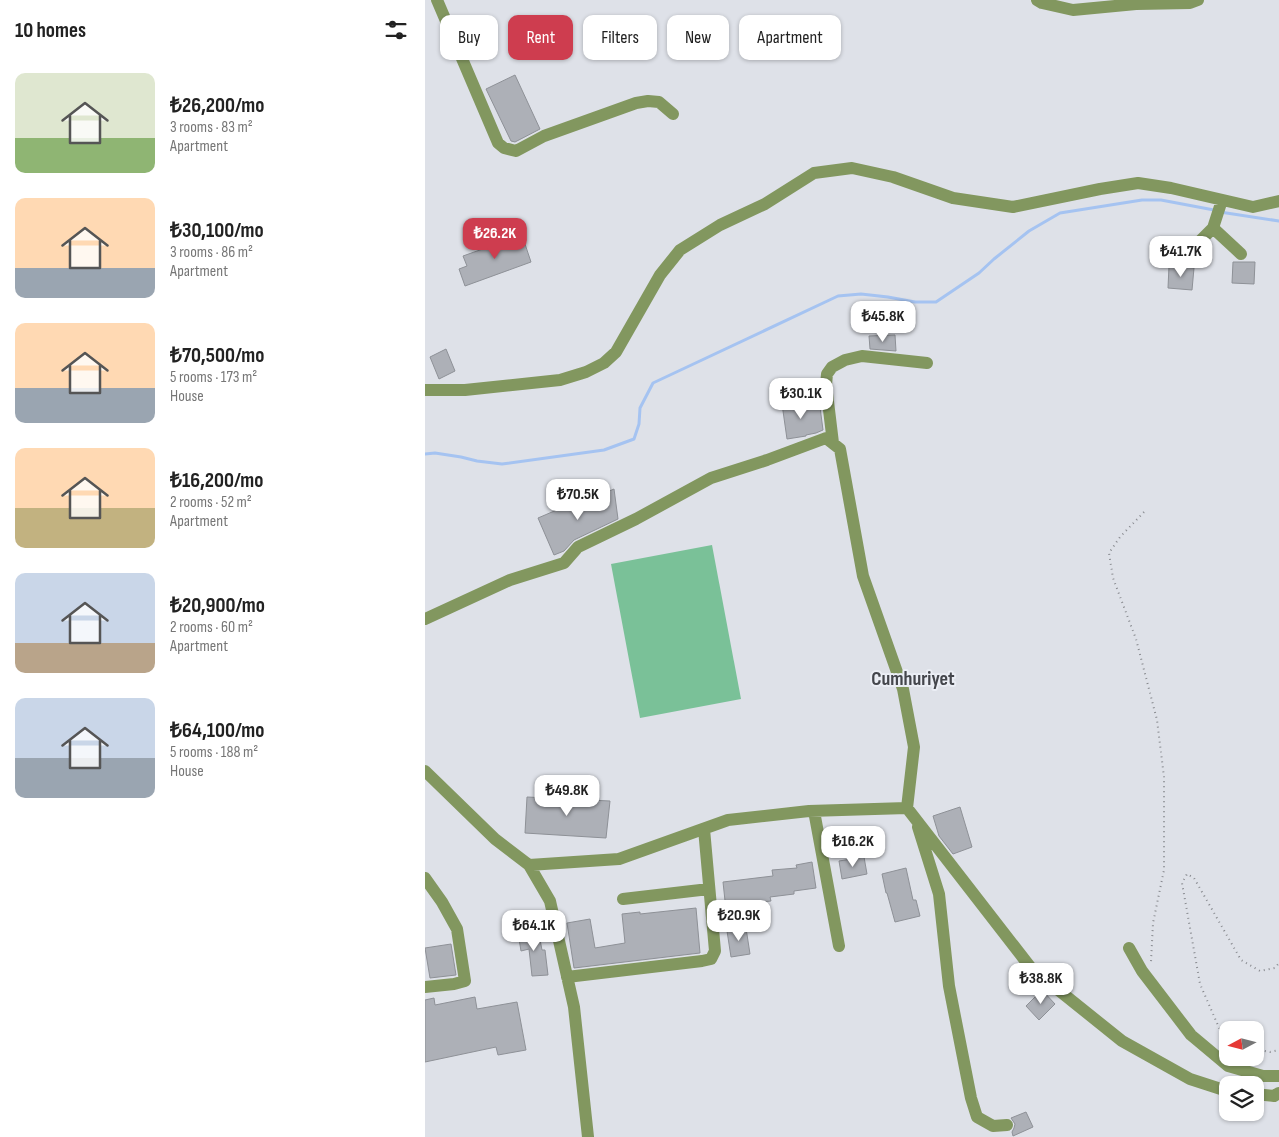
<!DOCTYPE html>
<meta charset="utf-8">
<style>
:root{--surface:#fff;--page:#f6f6f6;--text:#222;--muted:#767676;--accent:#ce3d4f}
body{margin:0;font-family:"Sofia Sans Condensed",sans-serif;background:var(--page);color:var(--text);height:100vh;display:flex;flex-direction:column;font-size:19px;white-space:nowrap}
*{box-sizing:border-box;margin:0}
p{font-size:16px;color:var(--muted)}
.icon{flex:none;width:28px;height:28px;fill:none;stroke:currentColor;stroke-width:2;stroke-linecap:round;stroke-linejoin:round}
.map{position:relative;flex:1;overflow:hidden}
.details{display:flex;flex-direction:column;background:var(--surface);width:425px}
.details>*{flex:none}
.top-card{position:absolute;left:15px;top:15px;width:475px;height:45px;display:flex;gap:10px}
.needle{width:32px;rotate:263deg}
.controls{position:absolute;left:794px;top:1021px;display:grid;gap:10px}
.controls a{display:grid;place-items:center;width:45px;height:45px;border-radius:10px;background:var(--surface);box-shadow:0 1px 4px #0004;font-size:25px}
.price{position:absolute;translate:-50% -42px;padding:0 11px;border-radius:10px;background:#fff;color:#222;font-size:16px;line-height:32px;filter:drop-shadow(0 1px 2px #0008)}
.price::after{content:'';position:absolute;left:50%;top:30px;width:15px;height:11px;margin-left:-8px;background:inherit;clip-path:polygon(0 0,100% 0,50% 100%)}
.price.selected{background:var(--accent);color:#fff}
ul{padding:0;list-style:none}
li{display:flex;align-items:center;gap:15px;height:125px;padding:0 15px}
li span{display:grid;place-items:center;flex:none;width:140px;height:100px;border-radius:10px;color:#555}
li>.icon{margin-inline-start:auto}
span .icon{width:60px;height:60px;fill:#fffc;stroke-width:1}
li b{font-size:21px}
h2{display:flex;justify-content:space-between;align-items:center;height:60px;padding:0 15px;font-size:21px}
.chip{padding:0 18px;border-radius:10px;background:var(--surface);box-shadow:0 1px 4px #0004;font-size:18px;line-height:45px}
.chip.selected{background:var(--accent);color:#fff}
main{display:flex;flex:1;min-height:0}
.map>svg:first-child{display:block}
.green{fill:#7ac198}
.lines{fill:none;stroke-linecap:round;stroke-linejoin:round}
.stream{stroke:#a5c3f1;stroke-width:3}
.building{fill:#adb0b7;stroke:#8e9197}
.path{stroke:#888a8f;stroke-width:2;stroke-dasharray:1 4;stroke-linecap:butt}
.minor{stroke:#82975f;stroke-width:12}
.labels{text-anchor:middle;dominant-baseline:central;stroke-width:4;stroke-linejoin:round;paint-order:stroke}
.district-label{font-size:20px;font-weight:bold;fill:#44464c;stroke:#ebeef5}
</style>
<main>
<section class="details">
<h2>10 homes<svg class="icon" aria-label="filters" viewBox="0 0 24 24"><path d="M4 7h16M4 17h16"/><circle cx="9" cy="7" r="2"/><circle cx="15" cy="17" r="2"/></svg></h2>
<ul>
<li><span style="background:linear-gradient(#dfe7d0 65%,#8fb573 0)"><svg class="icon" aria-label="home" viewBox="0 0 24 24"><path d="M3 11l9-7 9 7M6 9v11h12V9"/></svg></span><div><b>₺26,200/mo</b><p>3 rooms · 83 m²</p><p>Apartment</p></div></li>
<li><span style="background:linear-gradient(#ffd9b3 70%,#9aa5b1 0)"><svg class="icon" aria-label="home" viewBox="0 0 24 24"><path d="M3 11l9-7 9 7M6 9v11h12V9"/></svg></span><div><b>₺30,100/mo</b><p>3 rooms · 86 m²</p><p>Apartment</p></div></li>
<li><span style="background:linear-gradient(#ffd9b3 65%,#9aa5b1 0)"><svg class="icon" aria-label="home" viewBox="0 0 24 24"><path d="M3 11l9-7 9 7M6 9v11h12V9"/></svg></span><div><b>₺70,500/mo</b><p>5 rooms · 173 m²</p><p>House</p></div></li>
<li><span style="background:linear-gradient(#ffd9b3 60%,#c2b280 0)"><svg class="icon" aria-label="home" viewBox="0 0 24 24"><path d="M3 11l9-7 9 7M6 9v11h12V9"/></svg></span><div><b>₺16,200/mo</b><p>2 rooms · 52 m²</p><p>Apartment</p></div></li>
<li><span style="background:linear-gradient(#c9d6e8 70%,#b9a48a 0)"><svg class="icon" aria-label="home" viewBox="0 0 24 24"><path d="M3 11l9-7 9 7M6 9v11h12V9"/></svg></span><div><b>₺20,900/mo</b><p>2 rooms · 60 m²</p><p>Apartment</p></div></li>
<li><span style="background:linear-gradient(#c9d6e8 60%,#9aa5b1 0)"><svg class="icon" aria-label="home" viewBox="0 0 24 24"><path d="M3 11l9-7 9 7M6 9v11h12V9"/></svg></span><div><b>₺64,100/mo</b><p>5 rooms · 188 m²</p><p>House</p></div></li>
</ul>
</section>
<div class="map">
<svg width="854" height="1137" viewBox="0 0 854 1137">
<rect width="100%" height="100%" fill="#dee1e8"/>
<path class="green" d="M287,545L316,699L215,718L186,564Z"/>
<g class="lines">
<path class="stream" d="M795,212L854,221
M0,454L10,453L36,457L52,461L77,464L179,450L209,439L214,424L215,408L228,383L413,296L436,294L463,297L490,302H511L554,273L569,259L604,231L635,213L717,200H736L789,210"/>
</g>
<path class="building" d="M90,75L115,129L90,142L86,141L61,89Z
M97,235L106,262L40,286L34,269L42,266L38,256Z
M808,262H830L829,284L807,283Z
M744,266L769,268L767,290L743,288Z
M470,335L471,351L445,349L444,336Z
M21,349L30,371L14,379L5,357Z
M376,401L377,410L395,407L398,430L391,433L381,435V436L362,439L357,404Z
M189,489L193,519L149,540L139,551L129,555L113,518L148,503L149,506Z
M102,797L185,801L181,838L100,833Z
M535,807L547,847L528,854L514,836L508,816Z
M439,857L442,874L417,879L414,861Z
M387,862L391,888L369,891V894L345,897L346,901L319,904L320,908L301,910L298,882L348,876L347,870L372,868L371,865Z
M481,868L488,900H491L495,916L470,922L462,893H461L457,874Z
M271,908L275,953L149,968L142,923L165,919L170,948L200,943L197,914L215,912V914Z
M321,928L325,954L306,957L302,931Z
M113,929L117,950H120L123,975L107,976L104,949L96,951L93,933Z
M26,944L31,975L5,978L0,948Z
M617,990L630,1004L614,1020L601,1006Z
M50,997L52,1009L92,1002L101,1050L73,1055L71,1047L0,1062V1000L9,998L10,1005Z
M601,1112L608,1127L588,1136L587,1132L589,1128L590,1124L586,1118Z"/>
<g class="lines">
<path class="path" d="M719,512L695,537L684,553L688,578L711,639L732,720L739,777V870L728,923L726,962
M802,1035L795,1030L775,984L757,883L762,874L769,878L816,960L835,971L850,968L854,963
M830,1049L845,1052L854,1050"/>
<path class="minor" d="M12,0L73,143L79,148L91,151L119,136L211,103L223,101L234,102L248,114
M612,0L617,3L648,10L711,4L765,3L773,0
M788,228L816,254
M770,255L773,243L788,228L797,200
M0,390H40L135,380L161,372L179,363L191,352L235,275L255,250L295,225L340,204L389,173L427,168L468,177L528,198L588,207L675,189L713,183L746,188L828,207L854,201
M408,443L401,385L402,374L407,367L420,360L437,356L502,363
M0,619L85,580L139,563L153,547L211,519L286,478L342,460L401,438L415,449L438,576L478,689L489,747L482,808L384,811L303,820L194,859L104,865L70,839L0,771
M482,808L606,968L697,1041L765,1079L802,1091
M389,811L414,946
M493,827L514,894L524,986L546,1098L552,1117L568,1126L582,1125
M104,865L125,901L149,1007L163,1137
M0,878L17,902L32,929L40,981L29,984L0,987
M198,899L284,889
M704,948L717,971L766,1035L803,1066L838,1076H854
M142,977L277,961L286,959L290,951L279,829
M830,1094L849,1096L854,1093"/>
</g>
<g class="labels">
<g class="district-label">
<text x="488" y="679">Cumhuriyet</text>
</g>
</g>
</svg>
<div class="controls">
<a><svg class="needle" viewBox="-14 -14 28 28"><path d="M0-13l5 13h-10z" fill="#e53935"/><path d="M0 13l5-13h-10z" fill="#767676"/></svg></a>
<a><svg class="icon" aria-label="layers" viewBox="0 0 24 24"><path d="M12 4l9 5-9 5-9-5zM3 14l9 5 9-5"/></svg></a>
</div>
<b class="price selected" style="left:70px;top:260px">₺26.2K</b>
<b class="price" style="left:756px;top:278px">₺41.7K</b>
<b class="price" style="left:458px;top:343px">₺45.8K</b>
<b class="price" style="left:376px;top:420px">₺30.1K</b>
<b class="price" style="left:153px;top:521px">₺70.5K</b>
<b class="price" style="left:142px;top:817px">₺49.8K</b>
<b class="price" style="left:428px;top:868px">₺16.2K</b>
<b class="price" style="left:314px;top:942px">₺20.9K</b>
<b class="price" style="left:109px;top:952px">₺64.1K</b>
<b class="price" style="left:616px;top:1005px">₺38.8K</b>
<div class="top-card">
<a class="chip">Buy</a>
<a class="chip selected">Rent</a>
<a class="chip">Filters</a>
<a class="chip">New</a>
<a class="chip">Apartment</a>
</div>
</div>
</main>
